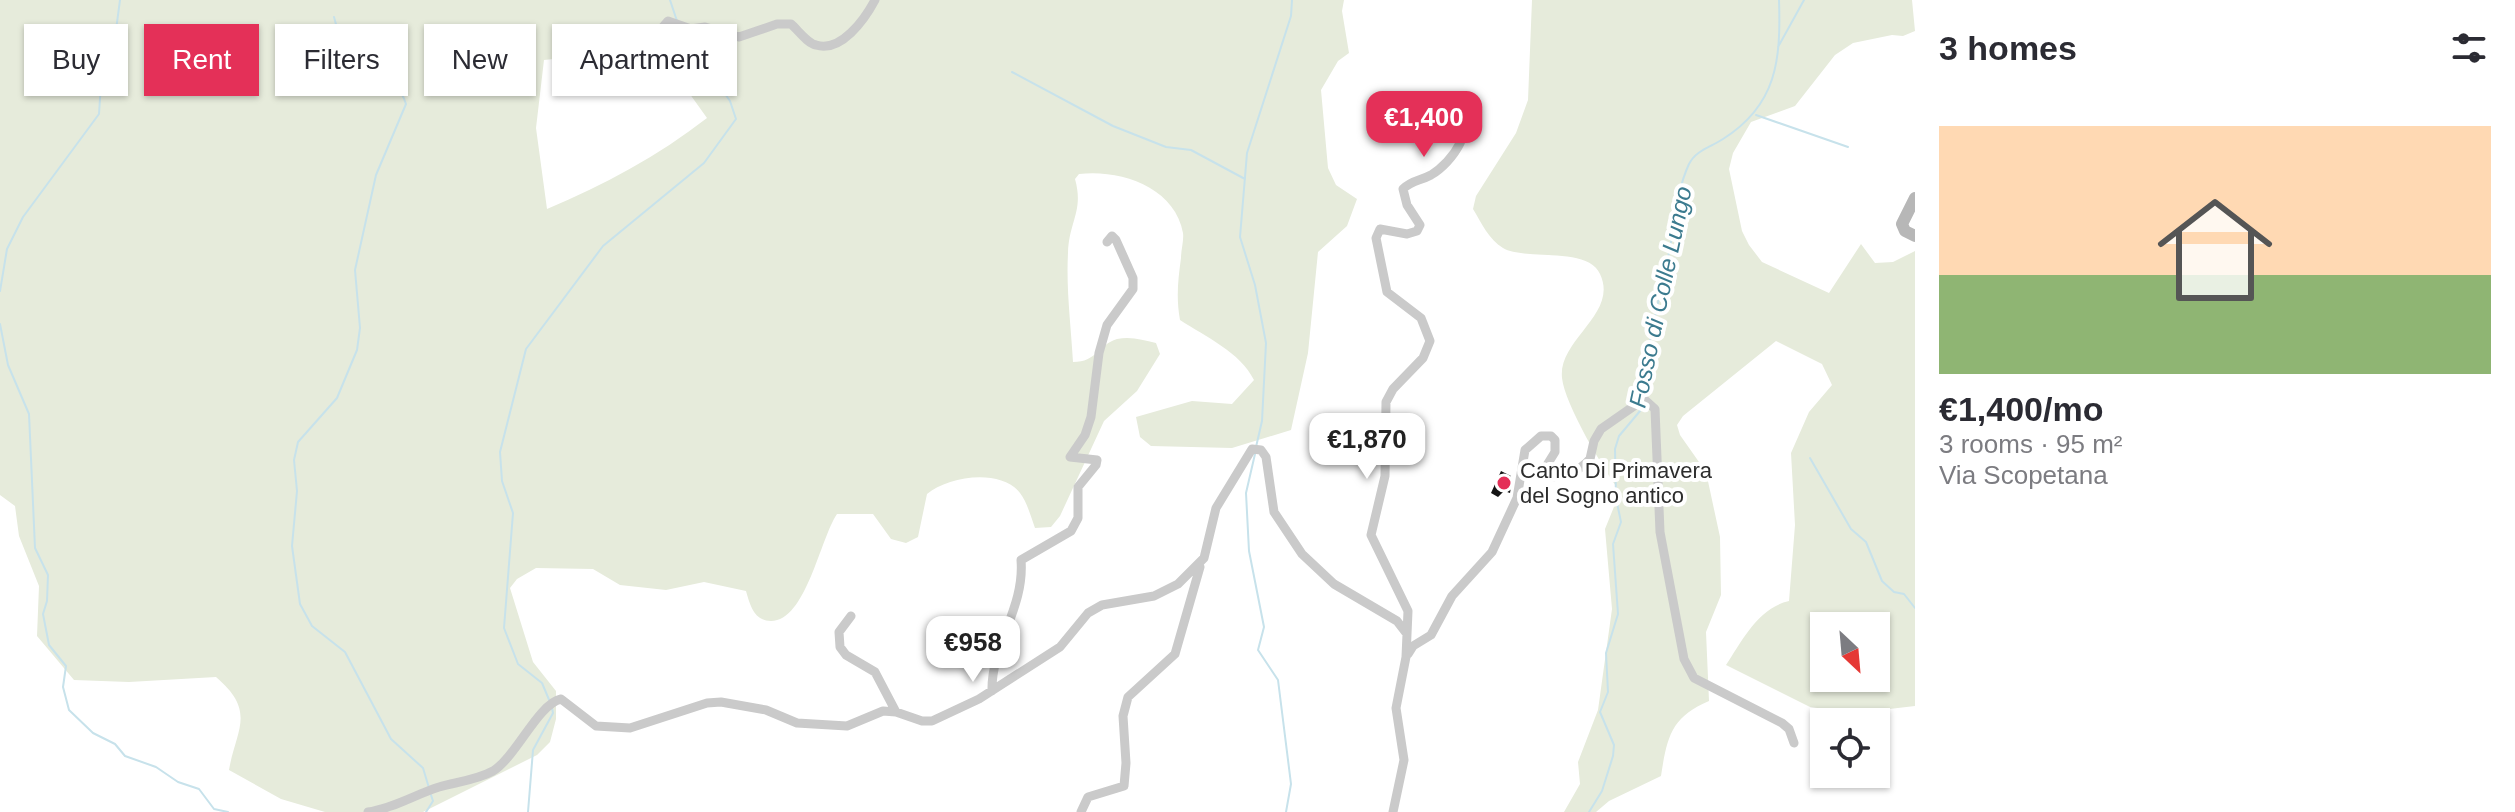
<!DOCTYPE html>
<meta charset="utf-8">
<style>
:root{--surface:#fff;--page:#f7f7f7;--text:#2b2b33;--muted:#7c7c81;--line:#e1e1e2;--accent:#e43058}
body{margin:0;font-family:Arial,sans-serif;background:var(--page);color:var(--text);height:100vh;display:flex;flex-direction:column;font-size:30px;white-space:nowrap}
*{box-sizing:border-box;margin:0}
p{font-size:26px;color:var(--muted)}
.icon{flex:none;width:44px;height:44px;fill:none;stroke:currentColor;stroke-width:2;stroke-linecap:round;stroke-linejoin:round}
.map{position:relative;flex:1;overflow:hidden}
.sheet{display:flex;flex-direction:column;background:var(--surface);width:600px}
.sheet>*{flex:none}
.guide{position:absolute;left:24px;top:24px;width:760px;height:72px;display:flex;gap:16px}
.needle{width:52px;rotate:154deg}
.buttons{position:absolute;left:1810px;top:612px;display:grid;gap:16px}
.buttons a{display:grid;place-items:center;width:80px;height:80px;border-radius:0px;background:var(--surface);box-shadow:0 2px 6px #0004;font-size:40px}
.price{position:absolute;translate:-50% -68px;padding:0 18px;border-radius:16px;background:#fff;color:#222;font-size:26px;line-height:52px;filter:drop-shadow(0 2px 4px #0008)}
.price::after{content:'';position:absolute;left:50%;top:48px;width:24px;height:18px;margin-left:-12px;background:inherit;clip-path:polygon(0 0,100% 0,50% 100%)}
.price.on{background:var(--accent);color:#fff}
ul{padding:0;list-style:none}
li{display:grid;align-content:center;gap:16px;height:424px;padding:0 24px}
li+li{border-top:2px solid var(--line)}
li span{display:grid;place-items:center;height:248px;border-radius:0px;color:#555}
li>.icon{margin-inline-start:auto}
span .icon{width:144px;height:144px;fill:#fffc;stroke-width:1}
li b{font-size:34px}
h2{display:flex;justify-content:space-between;align-items:center;height:96px;padding:0 24px;font-size:34px}
.chip{padding:0 28px;border-radius:0px;background:var(--surface);box-shadow:0 2px 6px #0004;font-size:28px;line-height:72px}
.chip.on{background:var(--accent);color:#fff}
main{display:flex;flex:1;min-height:0}
.map>svg:first-child{display:block}
.green{fill:#e6ebdb;fill-rule:evenodd}
.lines{fill:none;stroke-linecap:round;stroke-linejoin:round}
.stream{stroke:#c7e2eb;stroke-width:2}
.building{fill:#141414}
.minor{stroke:#cacaca;stroke-width:9}
.secondary{stroke:#b7b7b7;stroke-width:12}
.poi-dot{fill:#e43058;stroke:#fff;stroke-width:3}
.labels{text-anchor:middle;dominant-baseline:central;stroke-width:8;stroke-linejoin:round;paint-order:stroke}
.poi-label{font-size:22px;fill:#2d2d2d;stroke:#fff;text-anchor:start}
.water-label{font-size:24px;font-style:italic;fill:#3c7b8f;stroke:#fff}
</style>
<main>
<div class="map">
<svg width="1915" height="812" viewBox="0 0 1915 812">
<rect width="100%" height="100%" fill="#fff"/>
<path class="green" d="M0,0H1344L1342,11L1349,53L1338,61L1321,90L1328,168L1336,185L1357,199L1347,226L1318,252L1308,353L1291,430L1232,448L1151,446L1140,437L1136,417L1192,401L1232,404L1254,380C1240,352 1206,337 1180,320C1176,298 1178,280 1181,258C1181,250 1184,240 1183,233C1175,187 1120,169 1079,174L1075,179C1084,211 1069,221 1068,253C1066,289 1071,326 1073,362C1097,362 1098,345 1117,339C1131,336 1143,340 1156,343L1160,354L1137,391L1104,421L1060,516L1051,527L1035,528C1031,517 1027,502 1020,493C1001,468 948,476 927,494L918,537L906,543L891,539L873,514H837C820,539 806,621 771,621C754,621 750,605 746,591L704,582L666,590L620,585L593,569L536,568L517,579L510,588L533,662L556,691V719L550,742L537,755L423,812H325L281,799L229,770C236,729 257,712 216,677L129,682L74,680L37,636L39,586L19,536L15,506L0,495ZM628,51L636,69L667,62L707,118C658,156 604,185 547,209L536,128L544,60Z
M1532,0H1912L1915,31L1903,36L1892,35L1853,43L1835,55L1795,106L1751,122L1733,153L1729,169L1742,231L1749,245L1762,262L1829,293L1861,244L1875,263L1893,262L1915,251V706L1855,713L1810,707L1726,665C1742,641 1758,608 1789,601L1795,525L1791,453L1809,412L1832,385L1822,364L1776,341L1683,416L1677,425L1680,435L1706,472L1720,537L1721,595L1706,632L1709,701C1671,717 1667,737 1661,776L1609,801L1596,812H1564L1580,784L1578,762L1598,710L1612,609L1605,529L1620,492C1603,468 1565,405 1562,378C1558,339 1619,314 1600,274C1588,246 1525,261 1503,248C1489,240 1481,222 1473,209L1476,196L1516,133L1528,100ZM1824,626H1876V678H1824Z"/>
<g class="lines">
<path class="stream" d="M670,0L677,21
M334,17C338,31 341,48 353,58C372,75 398,77 406,104L376,175L355,270L360,328L357,350L337,398L298,442L294,460L297,491L292,546L300,604L312,626L345,652L391,739L423,768L429,788
M1778,47L1804,0
M1012,72L1113,126L1166,147L1191,150L1245,179
M1756,115L1848,147
M0,291L7,249L23,217L99,114L101,84L112,60L120,0
M0,324L8,365L29,414L35,548L48,575L47,601L43,614L49,645L66,666L63,687L69,710L93,733L115,744L125,756L156,767L178,782L199,789L214,809L228,812
M1639,398C1648,349 1658,301 1669,253C1675,223 1676,192 1689,164C1696,150 1711,147 1723,139C1777,105 1781,60 1779,0
M1256,447L1262,421L1266,343L1255,285L1240,237L1247,153L1291,16L1292,0
M1255,454L1246,493L1249,551L1264,627L1258,650L1278,680L1291,784L1286,812
M1810,458L1851,529L1866,542L1882,581L1894,592L1904,594L1915,608
M550,702L542,683L518,664L504,628L513,513L502,481L500,452L526,349L603,246L704,163L736,119L730,101L681,31
M426,812L433,801L431,795
M528,812L533,750L553,713L552,708
M1589,812L1602,791L1613,756L1614,745L1600,712L1608,692L1606,653L1618,614L1613,544L1621,522L1616,498L1615,449L1619,436L1640,411L1639,408"/>
</g>
<path class="building" d="M1501,471L1511,476L1509,481L1512,482L1510,493L1504,491L1498,497L1491,493Z"/>
<g class="lines">
<path class="minor" d="M635,80L659,60L662,28L668,21L691,29L705,27L739,37L777,24H791C798,30 807,43 816,45C841,53 865,19 875,0
M1384,114L1387,102L1393,97L1459,104C1477,127 1453,162 1431,175C1420,181 1412,180 1403,189L1407,205L1420,225L1417,231L1407,234L1380,229L1376,238L1387,292L1421,318L1430,341L1423,358L1393,389L1386,402L1385,476L1371,535L1408,611L1406,657L1396,708L1404,760L1393,812
M851,616L839,632L840,647L846,655L875,672L896,712
M1408,654L1413,646L1431,635L1452,596L1492,552L1517,498L1525,450L1541,436H1551L1555,440V452L1542,473C1555,483 1580,471 1590,459L1594,441L1601,429L1644,399L1655,409L1660,532L1684,659L1694,678L1782,723L1789,729L1794,743
M992,691C991,645 1025,608 1021,560L1071,531L1078,518V487L1096,465L1097,460L1070,457L1085,435L1091,417L1099,353L1107,325L1133,289V278L1116,240L1112,236L1107,242
M368,812C394,808 414,795 439,787C456,782 477,780 493,771C516,757 538,704 561,699L596,726L630,728L707,703L721,702L766,710L797,723L847,726L883,711L896,712L922,721H932L979,699L1060,647L1088,613L1102,605L1154,596L1178,584L1204,558L1216,508L1252,449L1261,450L1266,457L1274,512L1302,554L1334,584L1397,621L1407,634
M1081,812L1088,797L1124,786L1126,763L1123,716L1128,697L1175,654L1200,567"/>
<path class="secondary" d="M1915,198L1902,224L1905,231L1915,236"/>
</g>
<circle class="poi-dot" cx="1504" cy="483" r="8"/>
<g class="labels">
<g class="poi-label">
<text x="1520" y="470">Canto Di Primavera<tspan x="1520" dy="25">del Sogno antico</tspan></text>
</g>
<g class="water-label">
<text transform="translate(1660 297) rotate(-78)">Fosso di Colle Lungo</text>
</g>
</g>
</svg>
<div class="buttons">
<a><svg class="needle" viewBox="-14 -14 28 28"><path d="M0-13l5 13h-10z" fill="#e53935"/><path d="M0 13l5-13h-10z" fill="#7c7c81"/></svg></a>
<a><svg class="icon" aria-label="locate" viewBox="0 0 24 24"><circle cx="12" cy="12" r="6"/><path d="M12 2v4M12 18v4M2 12h4M18 12h4"/></svg></a>
</div>
<b class="price on" style="left:1424px;top:159px">€1,400</b>
<b class="price" style="left:1367px;top:481px">€1,870</b>
<b class="price" style="left:973px;top:684px">€958</b>
<div class="guide">
<a class="chip">Buy</a>
<a class="chip on">Rent</a>
<a class="chip">Filters</a>
<a class="chip">New</a>
<a class="chip">Apartment</a>
</div>
</div>
<section class="sheet">
<h2>3 homes<svg class="icon" aria-label="filters" viewBox="0 0 24 24"><path d="M4 7h16M4 17h16"/><circle cx="9" cy="7" r="2"/><circle cx="15" cy="17" r="2"/></svg></h2>
<ul>
<li><span style="background:linear-gradient(#ffd9b3 60%,#8fb573 0)"><svg class="icon" aria-label="home" viewBox="0 0 24 24"><path d="M3 11l9-7 9 7M6 9v11h12V9"/></svg></span><div><b>€1,400/mo</b><p>3 rooms · 95 m²</p><p>Via Scopetana</p></div></li>
</ul>
</section>
</main>
